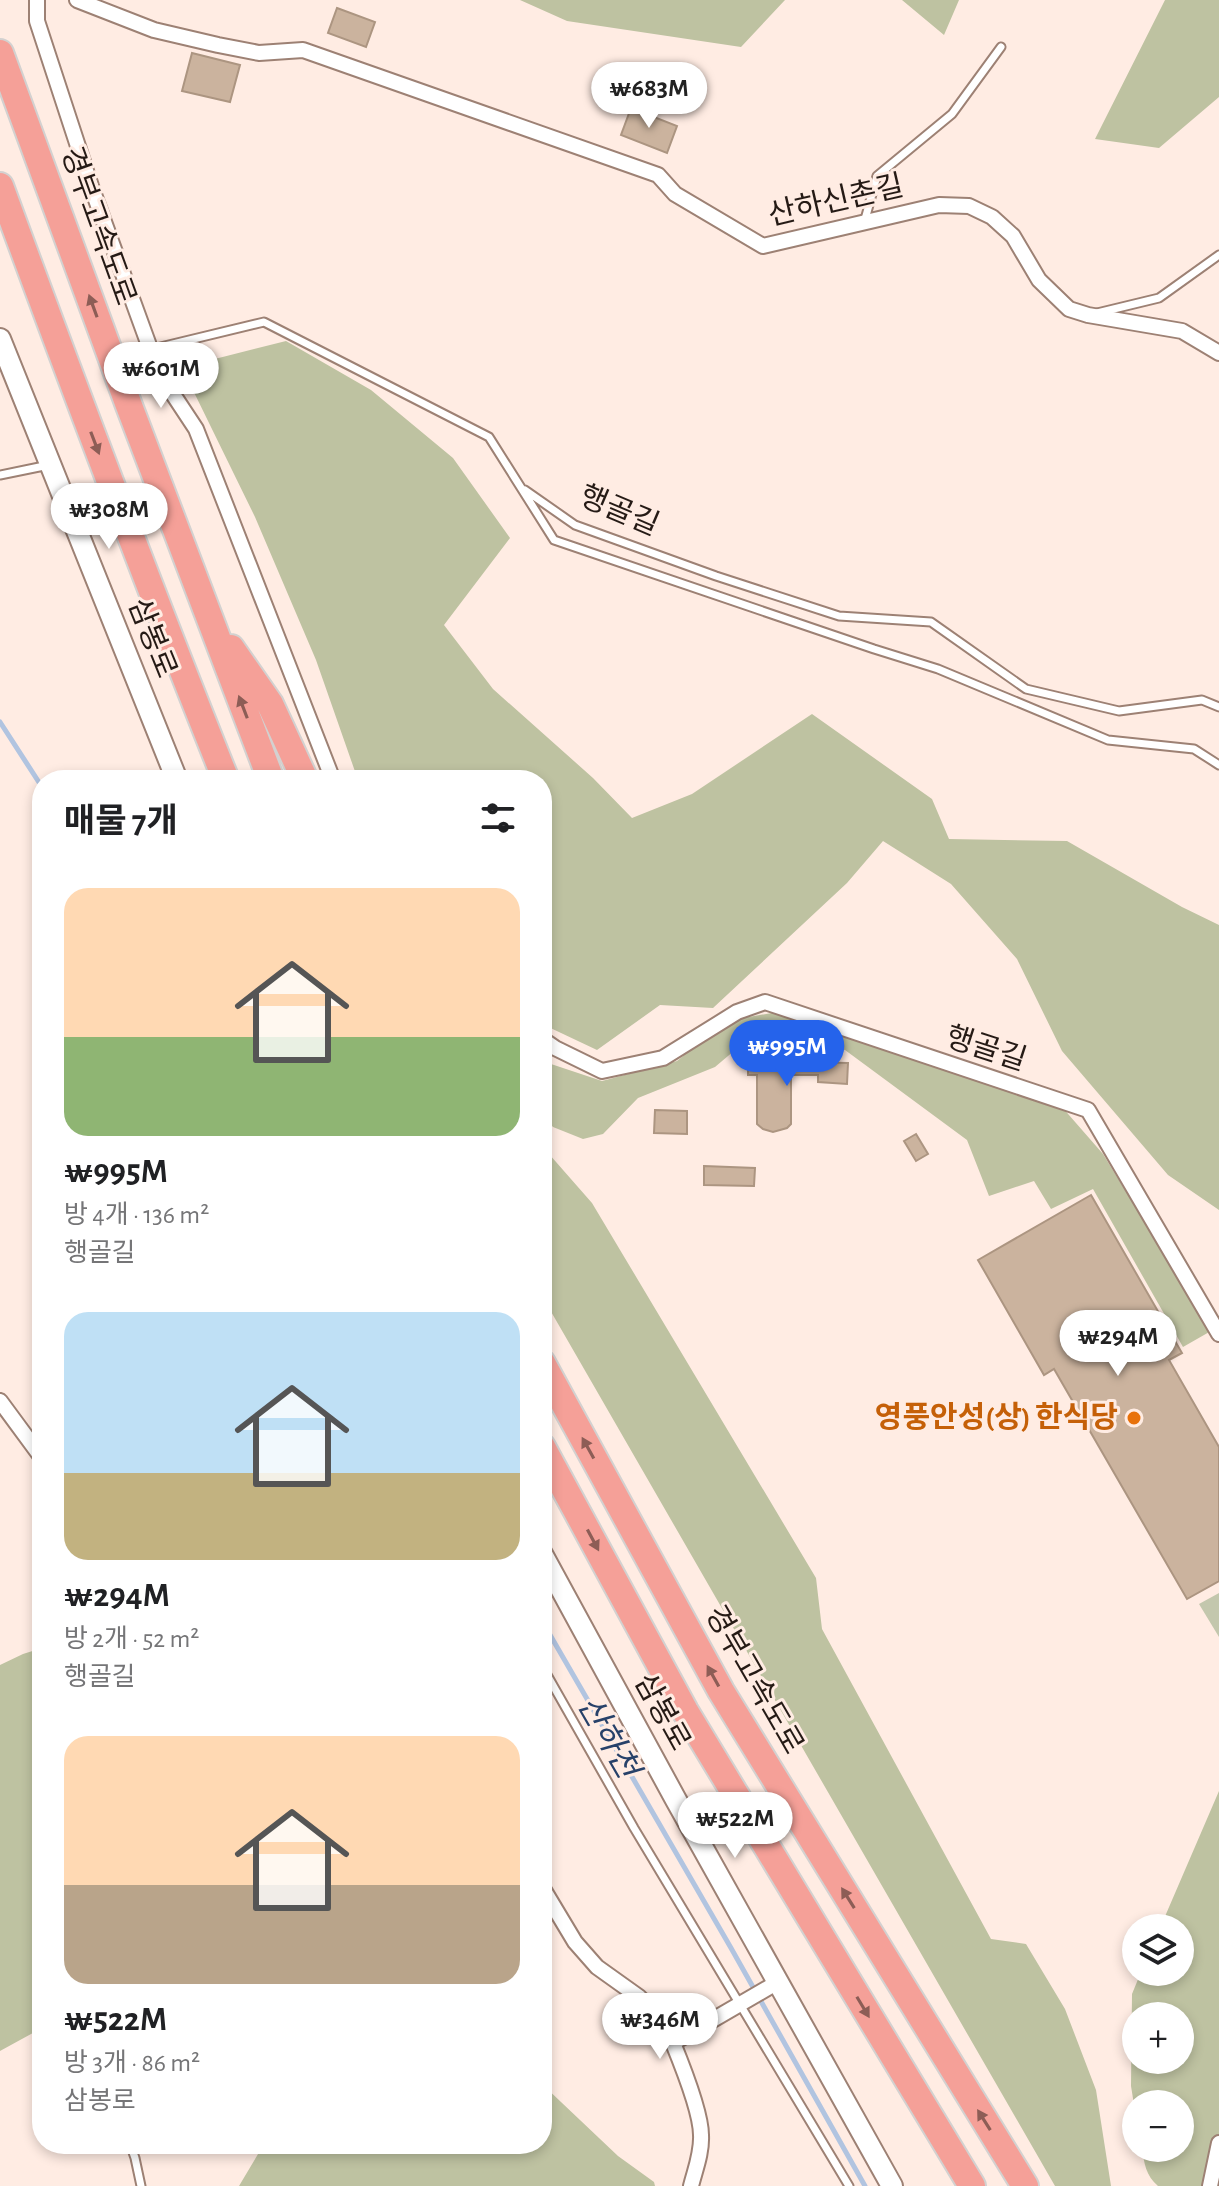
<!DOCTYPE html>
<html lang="ko">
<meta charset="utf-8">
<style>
:root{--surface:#fff;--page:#f2f2f2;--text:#202124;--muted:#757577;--accent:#2563eb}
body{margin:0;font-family:"Alegreya Sans","Noto Sans KR",sans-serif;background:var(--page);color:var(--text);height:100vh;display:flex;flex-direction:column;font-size:30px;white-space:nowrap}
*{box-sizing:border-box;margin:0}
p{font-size:26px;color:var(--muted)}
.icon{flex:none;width:44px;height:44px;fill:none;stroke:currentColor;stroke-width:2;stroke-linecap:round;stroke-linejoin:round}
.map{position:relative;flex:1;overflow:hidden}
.details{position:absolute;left:32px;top:770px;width:520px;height:1384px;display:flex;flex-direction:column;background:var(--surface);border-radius:32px;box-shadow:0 4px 12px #0003}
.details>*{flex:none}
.fabs{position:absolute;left:1122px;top:1914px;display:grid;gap:16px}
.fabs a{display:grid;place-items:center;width:72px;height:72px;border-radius:50%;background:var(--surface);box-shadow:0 4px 12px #0003;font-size:40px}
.price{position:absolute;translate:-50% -68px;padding:0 18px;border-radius:28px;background:#fff;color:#222;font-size:26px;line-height:52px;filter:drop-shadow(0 2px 4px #0008)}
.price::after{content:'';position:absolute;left:50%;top:48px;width:24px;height:18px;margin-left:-12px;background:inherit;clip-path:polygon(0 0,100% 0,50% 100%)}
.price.selected{background:var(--accent);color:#fff}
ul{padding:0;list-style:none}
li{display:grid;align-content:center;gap:16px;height:424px;padding:0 32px}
li span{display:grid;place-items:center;height:248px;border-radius:24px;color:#555}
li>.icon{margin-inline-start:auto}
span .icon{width:144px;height:144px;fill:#fffc;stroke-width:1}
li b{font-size:34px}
h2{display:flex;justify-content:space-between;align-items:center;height:96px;padding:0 32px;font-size:34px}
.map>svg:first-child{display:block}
.green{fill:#c3c7ad}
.forest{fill:#bec2a1;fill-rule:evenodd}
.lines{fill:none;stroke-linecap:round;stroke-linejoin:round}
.stream{stroke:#b1c4e0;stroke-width:5}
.building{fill:#cbb39e;stroke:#ac9581;stroke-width:2}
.service-casing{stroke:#9d8174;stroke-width:11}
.minor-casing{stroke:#9d8174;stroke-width:18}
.secondary-casing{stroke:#9d8174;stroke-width:24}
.motorway-casing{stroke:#d3d1d0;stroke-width:30}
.service{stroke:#fff;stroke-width:7}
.minor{stroke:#fff;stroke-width:14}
.secondary{stroke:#fff;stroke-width:20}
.motorway{stroke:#f5a098;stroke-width:26}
.oneway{fill:#8d5d56}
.food-dot{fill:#e8710a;stroke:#ffece3;stroke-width:3}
.labels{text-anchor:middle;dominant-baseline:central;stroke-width:6;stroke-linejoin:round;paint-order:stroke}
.street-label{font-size:30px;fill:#251a15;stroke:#ffece3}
.food-label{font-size:30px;font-weight:bold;fill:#c56008;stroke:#ffece3;text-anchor:end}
.water-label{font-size:32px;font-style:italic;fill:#274169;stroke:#ffece3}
</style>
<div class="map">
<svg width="1219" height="2186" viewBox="0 0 1219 2186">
<rect width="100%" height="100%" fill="#ffece3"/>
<path class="green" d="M1219,1593V1637L1199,1604Z"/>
<path class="forest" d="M520,0H785L741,47L567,21Z
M902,0H959L944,35Z
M1165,0H1219V97L1159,148L1095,139Z
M286,341L371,390L453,458L510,538L444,625L493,689L593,778L632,818L692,794L812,714L932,799L949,839L1067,841L1182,907L1219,925V1210L1168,1175L1062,1051L1017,959L951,884L883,841L847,883L713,1008L660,1005L597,1050L542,1024V780H358L316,660L255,517L187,378L203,362Z
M783,1011L1062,1107L1103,1154L1211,1331L1183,1347L1093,1189L1051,1209L1034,1181L989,1196L967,1140L845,1050L754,1034L715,1067L638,1098L603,1134L583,1139L553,1127L542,1115V1061L602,1081L677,1061L737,1012V1019Z
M542,1146L592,1203L816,1578L822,1629L991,1939L1026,1944L1065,2009L1096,2090L1111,2186H1055L542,1296Z
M42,1648V2028L0,2051V1665L23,1654Z
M1219,1791V2186H1158C1146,2176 1144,2163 1142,2148H1180V2104H1136V2117L1131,2086L1132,1994L1141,1972H1180V1928H1160ZM1136,2016H1180V2060H1136Z
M542,2084L618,2156L654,2182L655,2186H239L264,2144H542Z"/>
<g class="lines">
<path class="stream" d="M0,722L42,787
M542,1621L731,1948L865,2186"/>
</g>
<path class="building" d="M337,8L375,22L366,47L328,33Z
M192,53L240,65L230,102L182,91Z
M631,108L677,126L667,153L621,135Z
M748,1061L848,1063L847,1084L818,1082V1075H791V1124L787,1128L773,1132L763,1129L757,1124V1075H748Z
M655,1110L687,1111V1134L654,1133Z
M916,1134L928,1154L916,1161L904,1141Z
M704,1166L755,1168L754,1186L704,1185Z
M1091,1195L1182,1353L1169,1360L1219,1447V1581L1187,1599L1054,1369L1044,1375L978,1260Z"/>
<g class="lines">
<defs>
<path id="service" d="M864,223L877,176L952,114L1001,47
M1097,313L1159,298L1219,255
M152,349L264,322L489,437L554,540L874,649L938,669L1108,740L1194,749L1219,765
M0,475L49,465
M525,490L575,525L716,576L839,616L931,622L1026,689L1119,711L1202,700L1219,707
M542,1666L634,1828L849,2186
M130,2144L135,2158L141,2186"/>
<path id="minor" d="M37,0V21L91,186L159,373L196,429L333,780
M77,0L154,30L218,45L259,53L303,50L658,175L675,194L763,246L939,205L969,206L992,217L1013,236L1039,280L1069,309L1088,315L1182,331L1219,353
M542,1039L555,1048L602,1071L663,1058L737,1012L765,1002L1088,1110L1219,1334
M0,1401L42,1458
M542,1887L575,1942L597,1967L639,1997L652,2010L673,2043
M691,2186C695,2170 702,2153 701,2135C701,2112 682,2065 673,2043L778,1982
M1210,2186L1219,2143"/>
<path id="secondary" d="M0,339L177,780
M542,1554L676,1800L892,2186"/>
<path id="motorway" d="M0,53L128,403L271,780
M0,186C73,385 147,583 226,780
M231,648L270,704L305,780
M542,1363L721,1691L1025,2186
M542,1447L685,1711L972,2186"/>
</defs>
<use href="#service" class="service-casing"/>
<use href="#minor" class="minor-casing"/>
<use href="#secondary" class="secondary-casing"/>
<use href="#motorway" class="motorway-casing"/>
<use href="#service" class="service"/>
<use href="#minor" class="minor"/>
<use href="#secondary" class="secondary"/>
<use href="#motorway" class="motorway"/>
</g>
<defs><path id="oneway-solid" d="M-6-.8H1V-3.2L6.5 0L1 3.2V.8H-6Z" transform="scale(2)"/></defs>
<g class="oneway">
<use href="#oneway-solid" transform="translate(93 306) rotate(-110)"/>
<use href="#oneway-solid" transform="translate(95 443) rotate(69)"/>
<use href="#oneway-solid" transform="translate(243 707) rotate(-111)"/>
<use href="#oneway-solid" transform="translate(588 1448) rotate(-119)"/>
<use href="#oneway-solid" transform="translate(593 1540) rotate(62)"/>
<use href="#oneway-solid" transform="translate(713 1676) rotate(-119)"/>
<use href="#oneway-solid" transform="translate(848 1898) rotate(-122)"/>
<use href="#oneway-solid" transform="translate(863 2007) rotate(59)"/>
<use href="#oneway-solid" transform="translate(984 2120) rotate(-122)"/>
</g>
<circle class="food-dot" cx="1134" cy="1418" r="8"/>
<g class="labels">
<g class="street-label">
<text transform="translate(836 201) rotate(-13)">산하신촌길</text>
<text transform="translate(98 226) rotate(70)">경부고속도로</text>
<text transform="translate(619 511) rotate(23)">행골길</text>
<text transform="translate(152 638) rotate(68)">삼봉로</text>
<text transform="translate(986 1049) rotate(18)">행골길</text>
<text transform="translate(754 1680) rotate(60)">경부고속도로</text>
<text transform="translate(662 1712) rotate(61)">삼봉로</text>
</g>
<g class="food-label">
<text x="1118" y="1418">영풍안성(상) 한식당</text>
</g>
<g class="water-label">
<text transform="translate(608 1737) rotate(60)">산하천</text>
</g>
</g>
</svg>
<div class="fabs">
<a><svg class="icon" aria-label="layers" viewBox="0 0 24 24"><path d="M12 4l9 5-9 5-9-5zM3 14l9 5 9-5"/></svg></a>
<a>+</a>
<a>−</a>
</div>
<b class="price" style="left:649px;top:130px">₩683M</b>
<b class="price" style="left:161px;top:410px">₩601M</b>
<b class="price" style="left:109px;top:551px">₩308M</b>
<b class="price selected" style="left:787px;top:1088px">₩995M</b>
<b class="price" style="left:1118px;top:1378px">₩294M</b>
<b class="price" style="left:735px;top:1860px">₩522M</b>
<b class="price" style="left:660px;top:2061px">₩346M</b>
<section class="details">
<h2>매물 7개<svg class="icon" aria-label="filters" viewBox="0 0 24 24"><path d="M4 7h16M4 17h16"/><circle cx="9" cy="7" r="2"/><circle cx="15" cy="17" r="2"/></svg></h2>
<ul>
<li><span style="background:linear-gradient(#ffd9b3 60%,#8fb573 0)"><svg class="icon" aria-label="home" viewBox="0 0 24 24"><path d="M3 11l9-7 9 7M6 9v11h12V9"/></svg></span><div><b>₩995M</b><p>방 4개 · 136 m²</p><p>행골길</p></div></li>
<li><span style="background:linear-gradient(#bfe0f5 65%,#c2b280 0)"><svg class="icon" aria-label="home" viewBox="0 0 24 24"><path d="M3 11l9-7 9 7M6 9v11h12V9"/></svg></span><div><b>₩294M</b><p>방 2개 · 52 m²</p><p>행골길</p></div></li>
<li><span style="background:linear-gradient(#ffd9b3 60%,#b9a48a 0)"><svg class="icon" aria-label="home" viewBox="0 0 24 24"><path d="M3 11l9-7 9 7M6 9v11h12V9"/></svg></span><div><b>₩522M</b><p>방 3개 · 86 m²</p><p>삼봉로</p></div></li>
</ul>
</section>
</div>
